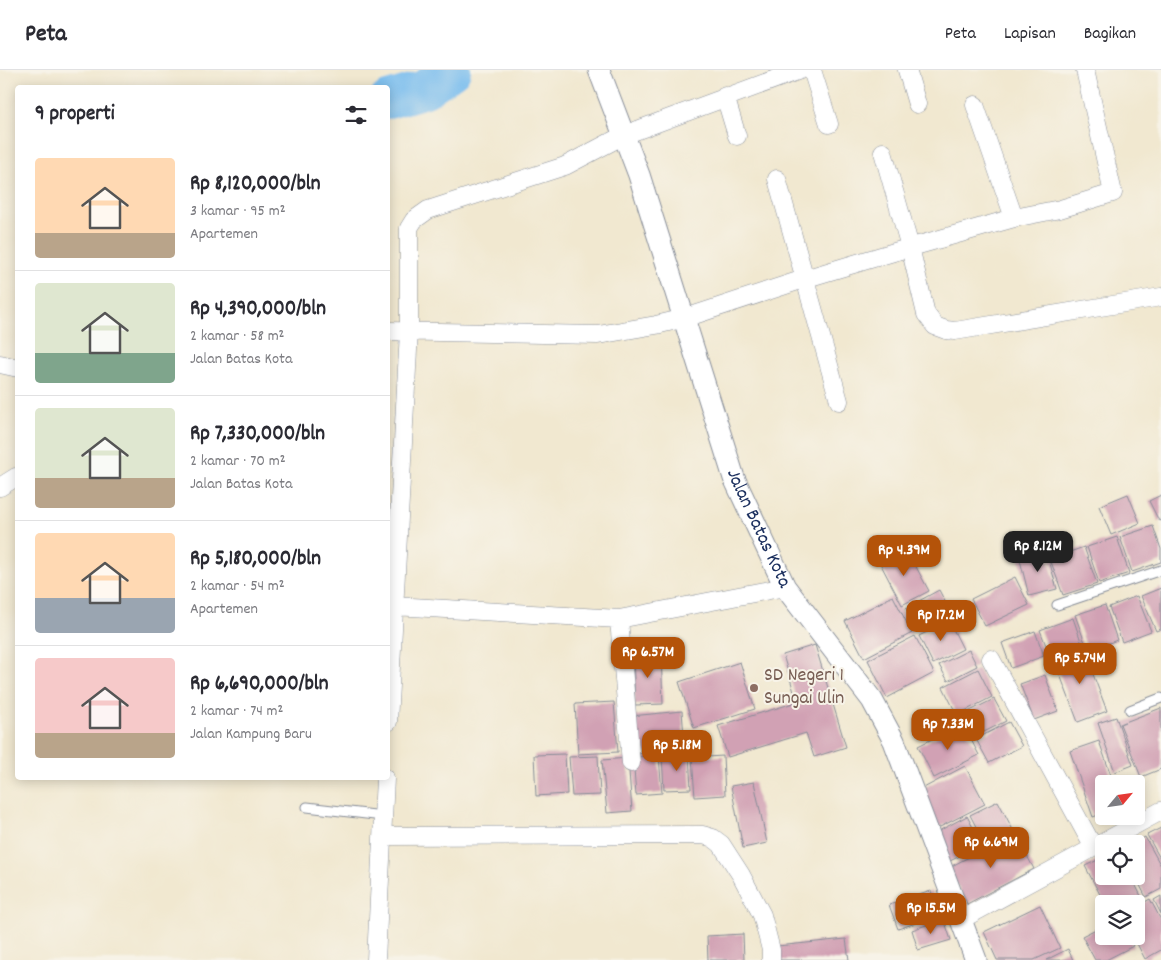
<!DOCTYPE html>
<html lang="id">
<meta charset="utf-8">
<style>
:root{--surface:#fff;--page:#f7f7f7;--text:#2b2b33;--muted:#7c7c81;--line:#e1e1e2;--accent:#b45309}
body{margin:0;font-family:Dekko,sans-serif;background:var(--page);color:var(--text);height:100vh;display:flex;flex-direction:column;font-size:19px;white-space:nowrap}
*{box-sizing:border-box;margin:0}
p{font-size:16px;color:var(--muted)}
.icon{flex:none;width:28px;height:28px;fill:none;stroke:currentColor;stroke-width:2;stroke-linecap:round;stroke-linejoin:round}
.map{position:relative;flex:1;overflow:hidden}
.side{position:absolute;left:15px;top:15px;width:375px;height:695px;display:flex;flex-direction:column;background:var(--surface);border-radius:5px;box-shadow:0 2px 12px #0003}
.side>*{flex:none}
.needle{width:32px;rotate:61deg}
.buttons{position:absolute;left:1095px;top:705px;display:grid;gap:10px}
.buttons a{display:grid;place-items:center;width:50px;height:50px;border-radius:5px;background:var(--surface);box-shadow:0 2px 12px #0003;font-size:25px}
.price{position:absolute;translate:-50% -42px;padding:0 11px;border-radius:10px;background:var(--accent);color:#fff;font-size:16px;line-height:32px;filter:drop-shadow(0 1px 2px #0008)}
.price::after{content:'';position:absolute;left:50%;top:30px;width:15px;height:11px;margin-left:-8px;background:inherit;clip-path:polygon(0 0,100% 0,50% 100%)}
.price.current{background:#222;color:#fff}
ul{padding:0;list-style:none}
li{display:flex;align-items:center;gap:15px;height:125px;padding:0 20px}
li+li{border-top:1px solid var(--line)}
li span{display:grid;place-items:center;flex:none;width:140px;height:100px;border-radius:5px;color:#555}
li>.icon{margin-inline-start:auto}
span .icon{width:60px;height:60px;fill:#fffc;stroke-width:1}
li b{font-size:21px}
h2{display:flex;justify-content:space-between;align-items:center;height:60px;padding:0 20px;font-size:21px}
header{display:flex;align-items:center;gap:30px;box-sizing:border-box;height:70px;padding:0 25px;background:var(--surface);border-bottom:1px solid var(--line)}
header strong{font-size:24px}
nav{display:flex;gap:28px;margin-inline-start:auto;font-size:18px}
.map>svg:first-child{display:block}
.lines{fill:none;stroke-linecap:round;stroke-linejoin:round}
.river{stroke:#77bcee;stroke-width:38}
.building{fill:#d1a1b4}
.service-casing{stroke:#868c97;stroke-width:11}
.minor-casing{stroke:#868c97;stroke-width:19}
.tertiary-casing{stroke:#868c97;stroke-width:23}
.service{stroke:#fff;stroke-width:9}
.minor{stroke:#fff;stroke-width:18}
.tertiary{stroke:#fff;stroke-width:21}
.education-dot{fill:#8d6e63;stroke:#f7f3e8;stroke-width:2}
.labels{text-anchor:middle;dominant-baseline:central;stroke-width:4;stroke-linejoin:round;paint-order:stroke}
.street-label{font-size:20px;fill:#1b2f5e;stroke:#f7f3e8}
.education-label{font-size:20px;fill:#785e54;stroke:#f7f3e8;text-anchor:start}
</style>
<header>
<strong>Peta</strong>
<nav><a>Peta</a><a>Lapisan</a><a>Bagikan</a></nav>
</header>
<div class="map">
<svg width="1161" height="890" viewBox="0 0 1161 890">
<rect width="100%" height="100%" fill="#f7f3e8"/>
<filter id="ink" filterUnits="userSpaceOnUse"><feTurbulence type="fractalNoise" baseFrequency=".02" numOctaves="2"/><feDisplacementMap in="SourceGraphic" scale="10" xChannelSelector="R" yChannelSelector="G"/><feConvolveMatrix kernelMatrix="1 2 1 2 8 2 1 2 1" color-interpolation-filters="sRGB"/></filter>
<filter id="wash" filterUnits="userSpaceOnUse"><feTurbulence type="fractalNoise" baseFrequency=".0096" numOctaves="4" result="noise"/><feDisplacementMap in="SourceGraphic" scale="20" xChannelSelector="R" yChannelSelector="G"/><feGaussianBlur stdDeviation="1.12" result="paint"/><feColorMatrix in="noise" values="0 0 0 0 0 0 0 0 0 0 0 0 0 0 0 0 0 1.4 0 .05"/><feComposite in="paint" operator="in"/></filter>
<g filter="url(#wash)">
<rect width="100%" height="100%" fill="#f1e8d0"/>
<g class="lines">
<path class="river" d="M388,30L425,19L452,0"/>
</g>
<g id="blocks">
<path class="building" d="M1128,424L1140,453L1111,465L1099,436Z
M1161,425V450L1159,451L1149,431Z
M1153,456L1161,479V492L1132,502L1120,467Z
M1117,467L1129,503L1099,513L1087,477Z
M1084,477L1097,514L1063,525L1050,489Z
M1046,479L1057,519L1029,526L1019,486Z
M907,480L929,521L902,535L880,493Z
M1015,507L1029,535L985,556L971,529Z
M1161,518V559L1156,561L1141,526Z
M939,520L952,545L919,562L906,538Z
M893,526L912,563L864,588L845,551Z
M1137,526L1151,561L1122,572L1109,537Z
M1105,535L1117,570L1088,581L1075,545Z
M1073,548L1082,574L1050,586L1040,560Z
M949,551L963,579L933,594L919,566Z
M1035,561L1044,586L1011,598L1002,573Z
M915,566L934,603L887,628L868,590Z
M815,575L846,677L814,687L806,663L728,687L718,656L797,632L783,585Z
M1083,578L1107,641L1078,652L1054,589Z
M969,580L977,596L948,611L939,595Z
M661,584L663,634L635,635L633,585Z
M740,592L755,639L694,658L679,612Z
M978,599L992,627L957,645L943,617Z
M1045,605L1058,641L1034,650L1020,614Z
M994,629L1006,651L976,666L964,644Z
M614,632L618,682L578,684L575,634Z
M1161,638V699L1141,707L1120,654Z
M682,641L685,679L635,684L631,646Z
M1116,647L1133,695L1115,702L1098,653Z
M1009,652L1022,676L989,693L976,669Z
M963,654L979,685L934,708L918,676Z
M1099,671L1114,714H1104V743L1093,747L1070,681Z
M565,684L567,724L536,726L534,685Z
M689,684L691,719L664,720L662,686Z
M598,686L600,725L572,726L569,687Z
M659,686L662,723L636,725L633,687Z
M723,686L725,725L695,727L692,688Z
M628,688L632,741L607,743L602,690Z
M965,696L985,734L938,758L918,721Z
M754,712L767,773L743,778L731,716Z
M998,731L1013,760L985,774L970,745Z
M967,746L982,775L948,792L933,764Z
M1161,758V790L1147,765Z
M1015,763L1034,799L967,834L948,798Z
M1145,767L1161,796V819L1146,827L1135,806H1136V774H1133Z
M1104,787V806H1131L1142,828L1131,834H1105L1085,796Z
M931,821L939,845L898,859L889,835Z
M1161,826V844L1154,830Z
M1150,829L1161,850V880L1145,889L1133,866H1136V837Z
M1040,835L1060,878L1034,890H997L984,862Z
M944,849L951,870L918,880L912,860Z
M1104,855V866H1128L1133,876L1106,890H1095L1082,866Z
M743,864L744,890H708L707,866Z
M846,869L849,890H778L777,876Z
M1068,879L1073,890H1046Z"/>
</g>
</g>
<g filter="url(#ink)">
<use href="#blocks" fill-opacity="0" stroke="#868c97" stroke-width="1"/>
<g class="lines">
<defs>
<path id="service" d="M1057,535L1161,500
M1130,640L1161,628
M307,737L383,746"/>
<path id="minor" d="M812,0L829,54
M907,0L917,34
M725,26L737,66
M975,35L1014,148L1060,139L1113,123L1085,0
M883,82L910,177L926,244L935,256L946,260L955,261L1161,227
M777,109L839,331
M388,261L598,265L656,255L685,248L804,209L894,182L1014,148
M0,294L18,298
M0,417L16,407
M394,536L619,549L785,517
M619,549L631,693
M991,589L1094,778
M388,652L409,261V158L414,150L428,140L565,96L624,65L800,0
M382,766L703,765L713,768L721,774L741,805L762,845L771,880V890
M962,849L1161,741
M376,890L385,708"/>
<g id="tertiary">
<path id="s1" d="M599,0L639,105L734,408L785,517L872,630L894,671L976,890"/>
</g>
</defs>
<use href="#service" class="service-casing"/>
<use href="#minor" class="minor-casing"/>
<use href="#tertiary" class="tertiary-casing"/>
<use href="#service" class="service"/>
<use href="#minor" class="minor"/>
<use href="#tertiary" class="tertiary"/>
</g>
</g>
<circle class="education-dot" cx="754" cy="618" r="5"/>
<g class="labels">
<g class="street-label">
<text stroke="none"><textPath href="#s1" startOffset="486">Jalan Batas Kota</textPath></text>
</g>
<g class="education-label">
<text x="764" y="606">SD Negeri 1<tspan x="764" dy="23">Sungai Ulin</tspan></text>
</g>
</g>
</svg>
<div class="buttons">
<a><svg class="needle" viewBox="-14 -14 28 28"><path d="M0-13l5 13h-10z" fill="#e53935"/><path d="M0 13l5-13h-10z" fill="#7c7c81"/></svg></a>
<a><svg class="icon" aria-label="locate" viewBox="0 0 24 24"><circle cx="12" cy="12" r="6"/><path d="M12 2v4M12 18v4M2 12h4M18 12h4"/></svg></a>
<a><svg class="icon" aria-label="layers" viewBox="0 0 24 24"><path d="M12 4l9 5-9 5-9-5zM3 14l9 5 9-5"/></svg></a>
</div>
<b class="price current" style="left:1038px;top:503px">Rp 8.12M</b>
<b class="price" style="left:904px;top:507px">Rp 4.39M</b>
<b class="price" style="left:941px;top:572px">Rp 17.2M</b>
<b class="price" style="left:648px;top:609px">Rp 6.57M</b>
<b class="price" style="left:1080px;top:615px">Rp 5.74M</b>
<b class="price" style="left:948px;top:681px">Rp 7.33M</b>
<b class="price" style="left:677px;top:702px">Rp 5.18M</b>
<b class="price" style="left:991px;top:799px">Rp 6.69M</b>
<b class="price" style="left:931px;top:865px">Rp 15.5M</b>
<section class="side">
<h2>9 properti<svg class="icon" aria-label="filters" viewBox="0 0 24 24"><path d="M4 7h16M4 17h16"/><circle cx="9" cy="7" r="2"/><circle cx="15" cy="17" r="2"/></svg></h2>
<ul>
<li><span style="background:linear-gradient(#ffd9b3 75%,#b9a48a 0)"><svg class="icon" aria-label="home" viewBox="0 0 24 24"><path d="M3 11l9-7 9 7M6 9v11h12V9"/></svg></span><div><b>Rp 8,120,000/bln</b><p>3 kamar · 95 m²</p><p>Apartemen</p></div></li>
<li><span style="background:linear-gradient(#dfe7d0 70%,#7fa58c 0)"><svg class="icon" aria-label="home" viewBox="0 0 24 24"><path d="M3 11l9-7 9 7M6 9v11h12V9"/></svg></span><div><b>Rp 4,390,000/bln</b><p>2 kamar · 58 m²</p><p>Jalan Batas Kota</p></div></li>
<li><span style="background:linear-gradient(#dfe7d0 70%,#b9a48a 0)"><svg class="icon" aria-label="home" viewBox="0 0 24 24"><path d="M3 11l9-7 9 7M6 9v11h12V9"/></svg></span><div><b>Rp 7,330,000/bln</b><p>2 kamar · 70 m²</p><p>Jalan Batas Kota</p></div></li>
<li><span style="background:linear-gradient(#ffd9b3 65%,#9aa5b1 0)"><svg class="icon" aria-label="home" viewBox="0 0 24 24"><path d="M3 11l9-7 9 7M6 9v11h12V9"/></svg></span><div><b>Rp 5,180,000/bln</b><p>2 kamar · 54 m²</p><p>Apartemen</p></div></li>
<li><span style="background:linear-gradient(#f6c9c9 75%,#b9a48a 0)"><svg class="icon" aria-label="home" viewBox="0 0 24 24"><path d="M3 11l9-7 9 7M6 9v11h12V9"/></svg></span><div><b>Rp 6,690,000/bln</b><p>2 kamar · 74 m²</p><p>Jalan Kampung Baru</p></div></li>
</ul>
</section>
</div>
